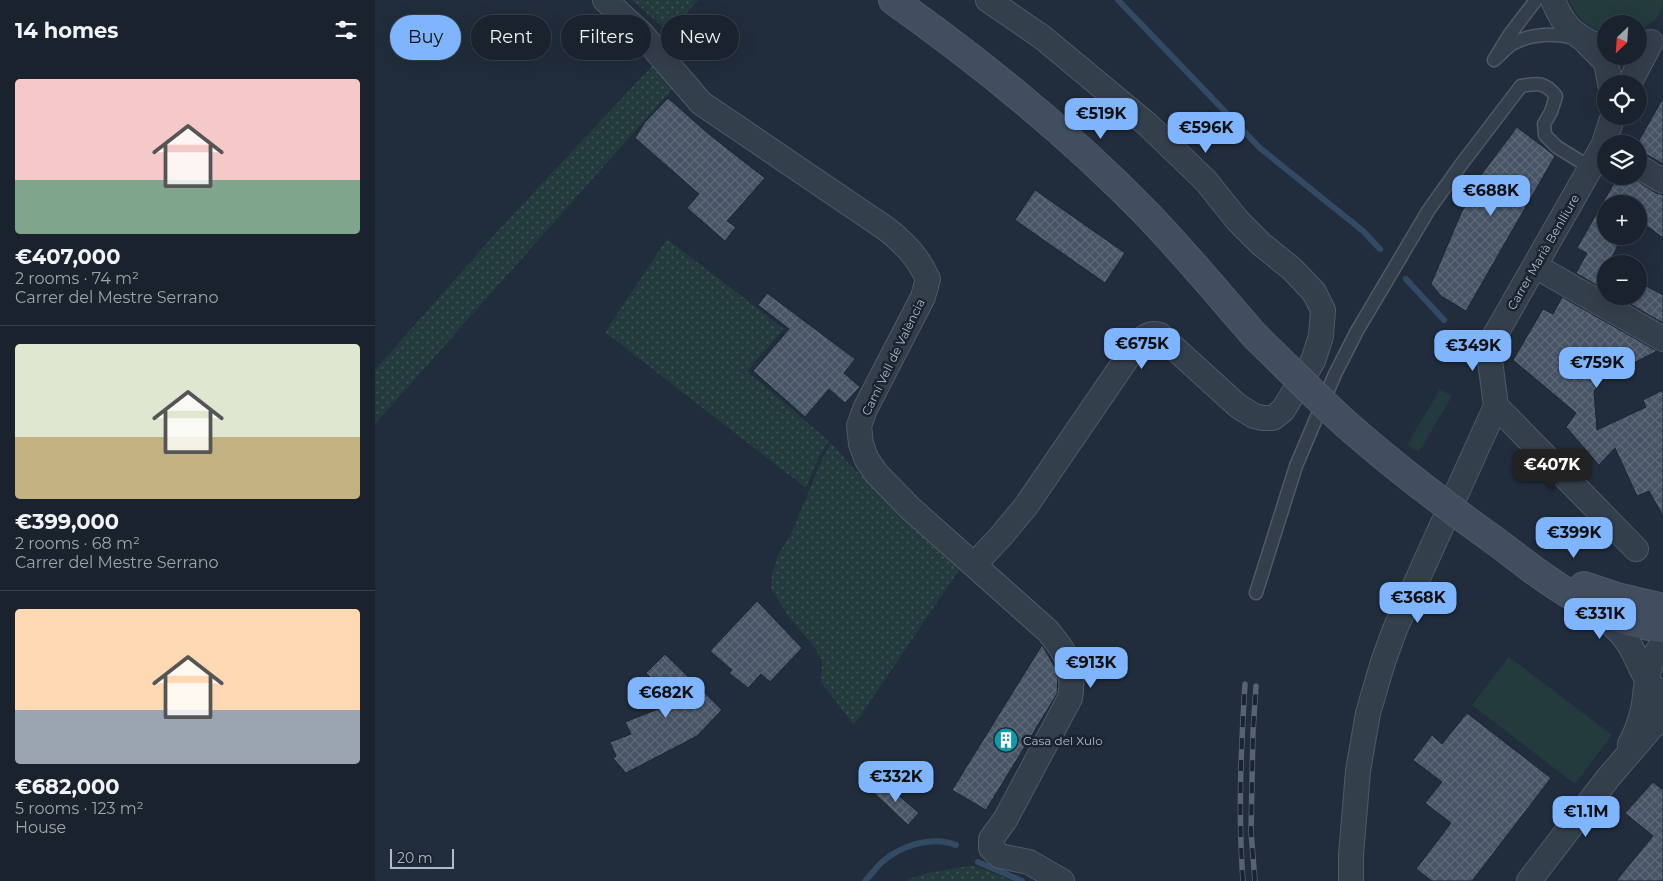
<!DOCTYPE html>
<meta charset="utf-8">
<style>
:root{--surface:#19222d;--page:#222a35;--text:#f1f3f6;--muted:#9fa4aa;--line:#373f49;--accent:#7eb5fe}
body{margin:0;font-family:Montserrat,sans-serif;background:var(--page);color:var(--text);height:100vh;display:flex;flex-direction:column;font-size:19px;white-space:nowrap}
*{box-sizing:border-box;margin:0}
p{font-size:16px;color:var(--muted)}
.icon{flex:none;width:28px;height:28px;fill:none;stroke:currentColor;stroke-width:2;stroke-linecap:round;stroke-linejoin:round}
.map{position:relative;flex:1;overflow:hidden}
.side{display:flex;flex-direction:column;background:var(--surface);width:375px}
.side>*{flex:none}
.hud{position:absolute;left:15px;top:15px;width:475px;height:45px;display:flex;gap:10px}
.needle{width:32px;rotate:205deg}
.controls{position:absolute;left:1222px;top:15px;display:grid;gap:10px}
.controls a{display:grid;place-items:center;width:50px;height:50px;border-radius:50%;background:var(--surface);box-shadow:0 5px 20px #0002,0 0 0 1px var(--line);font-size:25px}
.scale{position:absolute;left:15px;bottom:12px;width:64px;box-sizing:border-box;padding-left:5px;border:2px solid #afbac8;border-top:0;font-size:14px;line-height:18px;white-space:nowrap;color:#afbac8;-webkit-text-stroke:4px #1a2430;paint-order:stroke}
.price{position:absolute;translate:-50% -42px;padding:0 11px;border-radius:10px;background:var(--accent);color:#111;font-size:16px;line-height:32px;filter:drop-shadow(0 1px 2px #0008)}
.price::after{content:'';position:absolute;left:50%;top:30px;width:15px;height:11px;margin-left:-8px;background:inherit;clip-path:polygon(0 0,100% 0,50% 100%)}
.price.selected{background:#222;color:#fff}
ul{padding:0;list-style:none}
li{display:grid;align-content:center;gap:10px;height:265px;padding:0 15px}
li+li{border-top:1px solid var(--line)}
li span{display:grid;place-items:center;height:155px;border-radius:5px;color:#555}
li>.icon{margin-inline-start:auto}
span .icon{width:90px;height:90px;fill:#fffc;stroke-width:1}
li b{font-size:21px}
h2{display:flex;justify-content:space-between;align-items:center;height:60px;padding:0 15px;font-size:21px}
.pill{padding:0 18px;border-radius:22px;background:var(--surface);box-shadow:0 5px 20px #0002,0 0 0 1px var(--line);font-size:18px;line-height:45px}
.pill.selected{background:var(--accent);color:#111}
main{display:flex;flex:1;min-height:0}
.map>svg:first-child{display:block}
.grass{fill:url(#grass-dots)}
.green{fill:#233b3d}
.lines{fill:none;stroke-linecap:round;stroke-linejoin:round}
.stream{stroke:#334a64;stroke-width:6}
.building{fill:url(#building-cross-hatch);stroke:#1c2632}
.lane-casing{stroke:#4f5a66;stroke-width:15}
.street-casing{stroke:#4f5a66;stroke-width:26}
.secondary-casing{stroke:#4f5a66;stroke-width:30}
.lane{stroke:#343f4c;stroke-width:12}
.street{stroke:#343f4c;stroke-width:24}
.secondary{stroke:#424e5f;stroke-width:28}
.rail-casing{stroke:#566373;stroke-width:5.5}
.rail{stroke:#1a2430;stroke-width:4;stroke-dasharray:11;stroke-linecap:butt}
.secondary-bridge-casing{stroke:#4f5a66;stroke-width:30;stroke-linecap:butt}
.secondary-bridge{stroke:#424e5f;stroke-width:28}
.labels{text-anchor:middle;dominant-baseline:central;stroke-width:5;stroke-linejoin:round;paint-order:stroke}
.street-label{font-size:12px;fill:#afbac8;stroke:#1a2430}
.poi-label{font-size:12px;fill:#afbac8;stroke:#1a2430;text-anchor:start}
</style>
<main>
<section class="side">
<h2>14 homes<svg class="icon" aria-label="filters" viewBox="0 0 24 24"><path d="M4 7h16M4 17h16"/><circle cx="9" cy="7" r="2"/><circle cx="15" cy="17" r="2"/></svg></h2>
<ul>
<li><span style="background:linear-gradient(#f6c9c9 65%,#7fa58c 0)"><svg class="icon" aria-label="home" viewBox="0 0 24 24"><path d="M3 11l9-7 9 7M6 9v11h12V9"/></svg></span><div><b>€407,000</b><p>2 rooms · 74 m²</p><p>Carrer del Mestre Serrano</p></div></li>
<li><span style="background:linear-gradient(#dfe7d0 60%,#c2b280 0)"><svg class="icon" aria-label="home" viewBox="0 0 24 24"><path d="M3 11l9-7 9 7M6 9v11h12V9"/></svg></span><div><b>€399,000</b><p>2 rooms · 68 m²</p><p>Carrer del Mestre Serrano</p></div></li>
<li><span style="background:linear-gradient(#ffd9b3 65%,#9aa5b1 0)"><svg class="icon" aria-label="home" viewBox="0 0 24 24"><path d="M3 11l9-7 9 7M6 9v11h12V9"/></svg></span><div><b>€682,000</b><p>5 rooms · 123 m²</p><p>House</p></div></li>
</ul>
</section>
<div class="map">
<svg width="1288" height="881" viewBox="0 0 1288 881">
<defs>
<pattern id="grass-dots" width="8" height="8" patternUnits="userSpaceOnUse" patternTransform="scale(1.25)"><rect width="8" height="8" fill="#233b3d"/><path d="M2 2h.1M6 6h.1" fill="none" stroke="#405558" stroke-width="1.8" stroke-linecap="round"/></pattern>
<pattern id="building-cross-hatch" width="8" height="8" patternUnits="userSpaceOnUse" patternTransform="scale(1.25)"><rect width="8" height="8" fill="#465465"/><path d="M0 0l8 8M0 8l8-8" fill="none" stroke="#5e6a7a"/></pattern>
</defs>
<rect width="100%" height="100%" fill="#212d3c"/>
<path class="grass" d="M257,0H323L298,29H290Z
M277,66L299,87L0,424V370L120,234Z
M292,239L409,329L372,371L454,441L444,456L431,488L230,332Z
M456,443L477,467L586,567L479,725L446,682L447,662L441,649L414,617L396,588L397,574L404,553L416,534L448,457Z
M591,866H600L638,881H531C549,871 571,871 591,866Z"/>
<path class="green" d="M1194,0H1288C1288,16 1277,24 1264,30V24H1231V33C1214,29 1200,17 1194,0Z
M1065,389L1077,396L1044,452L1032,445Z
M1134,657L1237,735L1200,784L1097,705Z"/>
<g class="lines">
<path class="stream" d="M743,0L885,148L988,231L1005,249
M1031,279L1069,320
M603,862L647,881
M490,881C496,875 501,868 506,863C525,846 556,835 581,845"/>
</g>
<path class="building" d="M293,98L336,136L390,178L352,221L361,227L350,241L312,208L324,194L260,138L270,122Z
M1288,98V164L1264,150V144H1262Z
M1142,127L1180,156L1091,311L1066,296L1056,284L1087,211L1097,198L1100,183Z
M1243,176H1254L1281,193L1288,195V238L1264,220V204H1231V236H1247L1234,264H1231V291L1201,273L1212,253L1202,248Z
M660,190L750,253L730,283L640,220Z
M1264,282L1288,295V323L1241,296H1264Z
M392,293L480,359L469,373L485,387L470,403L454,389L430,417L378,371L414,329L383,305Z
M1187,297L1282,351L1247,369L1240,365L1219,391L1222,430L1271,407L1268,400L1288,390V516L1274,491L1262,496L1240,448L1224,465L1191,427L1201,413L1138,360L1168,309L1178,314Z
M382,601L427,648L395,682L386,674L373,688L354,673L357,670L335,651Z
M667,645L680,667L683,678L682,694L611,810L577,790Z
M290,654L347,710L322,736L251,773L238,758L241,756L235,742L256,734L250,722L296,704L288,697L291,693L271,673Z
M1092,713L1176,778L1097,881H1057L1041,869L1076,823L1050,803L1067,782L1038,760L1057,735L1067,744Z
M507,781L544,813L533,825L498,792Z
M1278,782L1288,790V881H1241L1278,836L1250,813Z"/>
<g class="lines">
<defs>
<path id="lane" d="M1161,0L1135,34L1119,60C1125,55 1131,48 1137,44C1156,33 1180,33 1200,38
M881,593L921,466L960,374L982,331L1053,211L1085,166L1146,86C1163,83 1170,82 1181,96L1176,112L1169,124L1170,135L1182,147L1216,168"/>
<path id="street" d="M230,0L266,33L326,103L513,230C532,246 542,256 553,279L548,297L490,409L484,426L486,444L492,460L501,473L535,508L673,631C693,655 700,667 695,698L630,820L616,839V848L625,856L654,862L687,881
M1178,0C1189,29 1203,39 1231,49
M1212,43L1231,62L1235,84
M1254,84L1276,42
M1264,167L1288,181
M1160,266L1288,339
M1121,406L1261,549
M599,565L627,535L651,506L757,351C765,341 772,331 785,335L863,406L879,416L888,418H898L908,410L938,361L946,336L948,310L939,292L917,269L886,244L863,221L831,181L773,125L667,37L613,0
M1220,611C1233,620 1245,630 1254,644C1264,660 1270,686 1288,694
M1255,744C1263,730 1269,710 1270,695C1273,673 1273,661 1288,644
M976,881V855L983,771L993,713L1008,662L1020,629L1121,406L1114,353L1119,337L1228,146L1238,116
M1154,881L1233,778L1288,714"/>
<path id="secondary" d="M518,0C608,64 693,133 770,212C809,252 844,295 881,337
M1123,543C1172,581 1224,622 1288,628
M1209,586L1242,597L1288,608"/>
</defs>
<use href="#lane" class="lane-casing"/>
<use href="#street" class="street-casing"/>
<use href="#secondary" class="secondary-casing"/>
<use href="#lane" class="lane"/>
<use href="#street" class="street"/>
<use href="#secondary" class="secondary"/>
<defs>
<path id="rail" d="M868,881C863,815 866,749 870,684
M880,881L876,832L878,732L881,686"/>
</defs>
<use href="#rail" class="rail-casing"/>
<use href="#rail" class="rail"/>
<defs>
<path id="secondary-bridge" d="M881,337C911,366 941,397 972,425C1020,467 1071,506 1123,543"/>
</defs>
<use href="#secondary-bridge" class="secondary-bridge-casing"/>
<use href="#secondary-bridge" class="secondary-bridge"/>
</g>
<defs>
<symbol id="building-disc" viewBox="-11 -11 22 22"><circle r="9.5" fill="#0f9aa8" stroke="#1a2430"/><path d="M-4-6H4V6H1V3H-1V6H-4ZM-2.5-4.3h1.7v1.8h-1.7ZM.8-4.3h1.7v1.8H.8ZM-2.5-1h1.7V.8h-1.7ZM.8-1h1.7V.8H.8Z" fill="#fff"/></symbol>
</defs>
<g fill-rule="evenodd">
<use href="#building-disc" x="617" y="726" width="28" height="28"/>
</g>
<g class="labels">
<g class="street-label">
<text transform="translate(1168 252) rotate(-60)">Carrer Marià Benlliure</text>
<text transform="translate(518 357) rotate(-64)">Camí Vell de València</text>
</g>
<g class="poi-label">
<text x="648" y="740">Casa del Xulo</text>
</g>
</g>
</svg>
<div class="controls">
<a><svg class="needle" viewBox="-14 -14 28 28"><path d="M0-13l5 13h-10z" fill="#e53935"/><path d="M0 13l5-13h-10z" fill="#9fa4aa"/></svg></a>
<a><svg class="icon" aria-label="locate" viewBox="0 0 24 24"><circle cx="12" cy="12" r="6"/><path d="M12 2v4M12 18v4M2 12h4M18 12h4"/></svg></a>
<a><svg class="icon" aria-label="layers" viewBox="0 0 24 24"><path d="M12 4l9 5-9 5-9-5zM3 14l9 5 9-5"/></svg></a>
<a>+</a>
<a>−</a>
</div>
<div class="scale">20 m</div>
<b class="price" style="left:726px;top:140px">€519K</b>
<b class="price" style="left:831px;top:154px">€596K</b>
<b class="price" style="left:1116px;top:217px">€688K</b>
<b class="price" style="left:767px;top:370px">€675K</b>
<b class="price" style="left:1098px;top:372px">€349K</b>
<b class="price" style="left:1222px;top:389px">€759K</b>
<b class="price selected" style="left:1177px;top:491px">€407K</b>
<b class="price" style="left:1199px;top:559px">€399K</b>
<b class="price" style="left:1043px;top:624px">€368K</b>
<b class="price" style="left:1225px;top:640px">€331K</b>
<b class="price" style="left:716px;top:689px">€913K</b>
<b class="price" style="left:291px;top:719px">€682K</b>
<b class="price" style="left:521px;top:803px">€332K</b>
<b class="price" style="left:1211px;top:838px">€1.1M</b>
<div class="hud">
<a class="pill selected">Buy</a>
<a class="pill">Rent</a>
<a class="pill">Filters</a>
<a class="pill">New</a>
</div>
</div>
</main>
